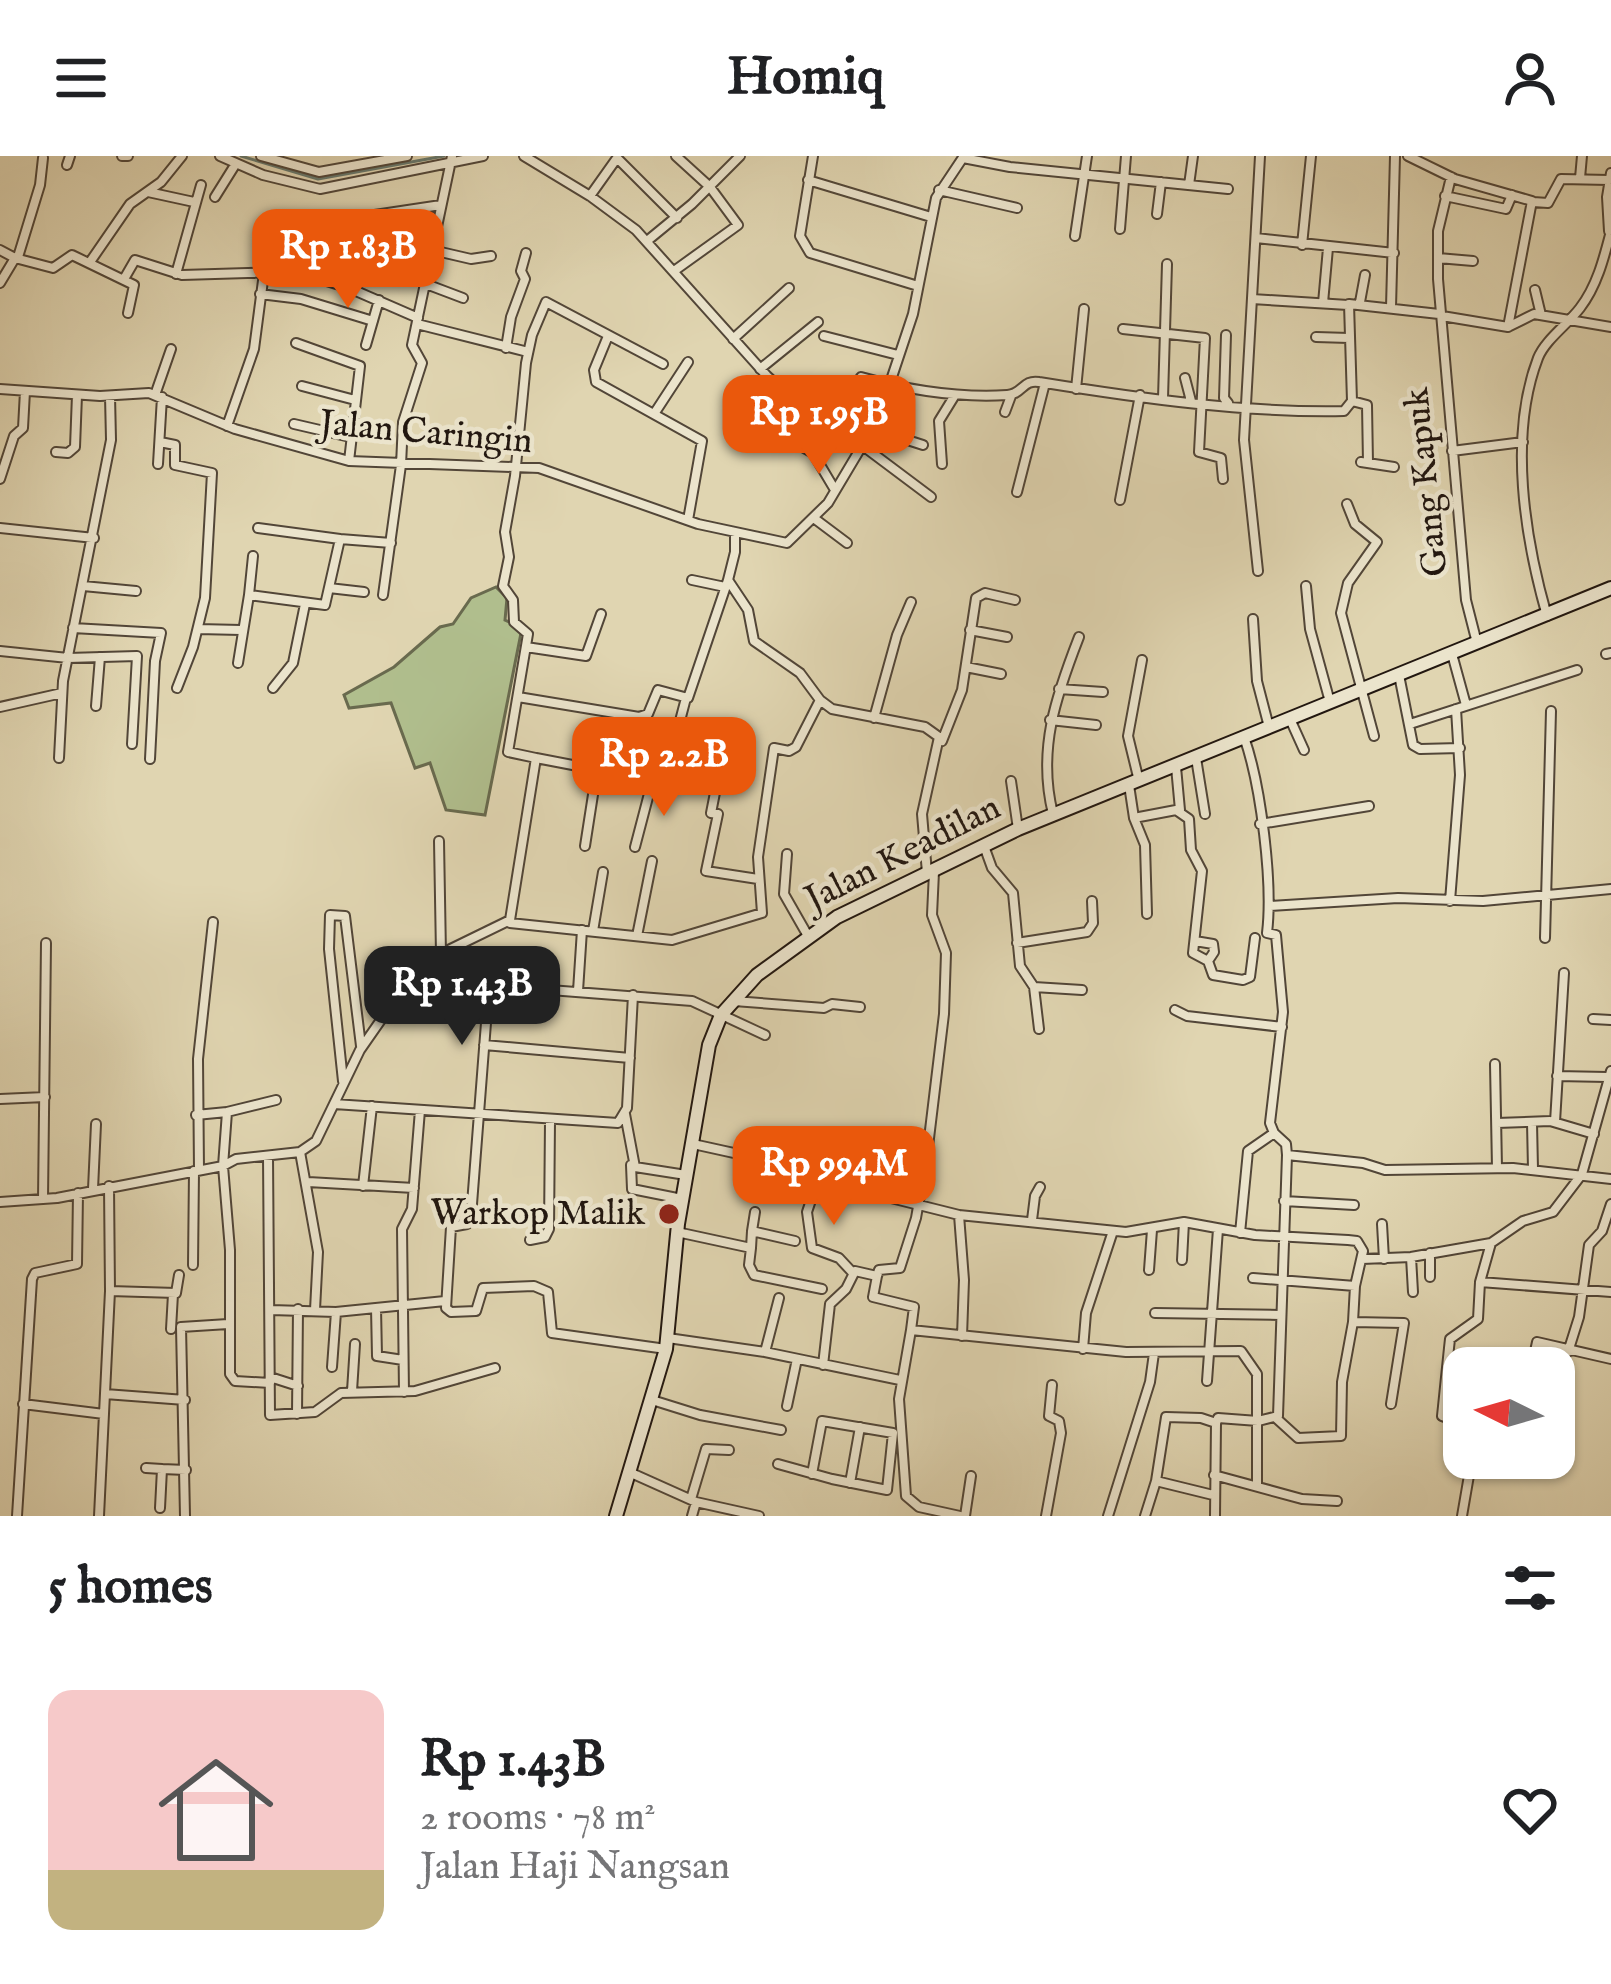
<!DOCTYPE html>
<meta charset="utf-8">
<style>
:root{--surface:#fff;--page:#f2f2f2;--text:#202124;--muted:#757577;--accent:#ea580c}
body{margin:0;font-family:"IM FELL English",serif;background:var(--page);color:var(--text);height:100vh;display:flex;flex-direction:column;font-size:45px;white-space:nowrap}
*{box-sizing:border-box;margin:0}
p{font-size:39px;color:var(--muted)}
.icon{flex:none;width:66px;height:66px;fill:none;stroke:currentColor;stroke-width:2;stroke-linecap:round;stroke-linejoin:round}
.map{position:relative;height:1360px;overflow:hidden}
.details{display:flex;flex-direction:column;background:var(--surface);flex:1}
.details>*{flex:none}
.needle{width:78px;rotate:275deg}
.tools{position:absolute;left:1443px;top:1191px;display:grid;gap:24px}
.tools a{display:grid;place-items:center;width:132px;height:132px;border-radius:24px;background:var(--surface);box-shadow:0 3px 9px #0004;font-size:60px}
.price{position:absolute;translate:-50% -102px;padding:0 27px;border-radius:24px;background:var(--accent);color:#fff;font-size:39px;line-height:78px;filter:drop-shadow(0 3px 6px #0008)}
.price::after{content:'';position:absolute;left:50%;top:72px;width:36px;height:27px;margin-left:-18px;background:inherit;clip-path:polygon(0 0,100% 0,50% 100%)}
.price.current{background:#222;color:#fff}
ul{padding:0;list-style:none}
li{display:flex;align-items:center;gap:36px;height:300px;padding:0 48px}
li span{display:grid;place-items:center;flex:none;width:336px;height:240px;border-radius:24px;color:#555}
li>.icon{margin-inline-start:auto}
span .icon{width:144px;height:144px;fill:#fffc;stroke-width:1}
li b{font-size:51px}
h2{display:flex;justify-content:space-between;align-items:center;height:144px;padding:0 48px;font-size:51px}
header{display:flex;justify-content:space-between;align-items:center;height:156px;padding:0 48px;background:var(--surface);font-size:54px;font-weight:700}
.map>svg:first-child{display:block}
.green{fill:#b0be8d;stroke:#696a4e;stroke-width:3}
.lines{fill:none;stroke-linecap:round;stroke-linejoin:round}
.stream{stroke:#66786d;stroke-width:3}
.street-casing{stroke:#524638;stroke-width:12}
.secondary-casing{stroke:#221710;stroke-width:16}
.street{stroke:#ebe4cc;stroke-width:8}
.secondary{stroke:#ebe4cc;stroke-width:12}
.poi-dot{fill:#8f2418;stroke:#ebe4cc;stroke-width:4.5}
.labels{text-anchor:middle;dominant-baseline:central;stroke-width:9;stroke-linejoin:round;paint-order:stroke}
.street-label{font-size:36px;fill:#221710;stroke:#ebe4cc}
.poi-label{font-size:36px;fill:#221710;stroke:#ebe4cc;text-anchor:end}
</style>
<header><svg class="icon" aria-label="menu" viewBox="0 0 24 24"><path d="M4 6h16M4 12h16M4 18h16"/></svg>Homiq<svg class="icon" aria-label="person" viewBox="0 0 24 24"><circle cx="12" cy="8" r="4"/><path d="M4 21q1-7 8-7t8 7"/></svg></header>
<div class="map">
<svg width="1611" height="1360" viewBox="0 0 1611 1360">
<rect width="100%" height="100%" fill="#e0d5b1"/>
<filter id="stains"><feTurbulence type="fractalNoise" baseFrequency=".00167" numOctaves="4"/><feColorMatrix values="0 0 0 0 .2 0 0 0 0 .09 0 0 0 0 .02 0 0 0 .5 -.17"/></filter>
<radialGradient id="worn" r=".72"><stop offset=".6" stop-color="#630" stop-opacity="0"/><stop offset="1" stop-color="#630" stop-opacity=".3"/></radialGradient>
<path class="green" d="M496,431L507,442L505,464L522,472L485,659L446,654L430,607L415,612L391,547L349,552L344,539L394,511L440,471L453,468L471,442Z"/>
<g class="lines">
<path class="stream" d="M241,0L318,23L444,0"/>
<defs>
<path id="street" d="M122,0H128
M220,0L263,19L320,33L483,0
M261,0L319,16L407,0
M524,0L590,40L636,74L767,220L831,278
M813,0L800,80L810,97L918,130
M1408,0L1455,23L1532,45L1508,171
M617,2L677,62
M963,2L1010,11L1228,33
M67,9L70,0
M1451,21L1438,75V123L1466,444L1477,487
M1580,22L1582,0
M808,24L931,61
M1189,29L1193,0
M939,34L1017,52
M148,36L194,46
M590,40L617,2
M1445,40L1506,53L1512,39
M215,41L235,9
M1533,46L1548,47L1561,23L1609,24
M1157,58L1161,26
M342,71L348,63L441,49
M1120,73L1126,0
M1609,75L1607,41L1611,17
M1075,80L1087,0
M1256,82L1394,97
M647,85L692,48L740,0
M1302,89L1311,0
M0,94L15,102
M432,94L471,103L491,100
M18,101L40,29L43,2
M1438,102L1473,105
M90,106L130,48L161,26L182,0
M674,115L738,69L710,31L676,0
M176,118L201,29
M124,123L135,104L182,119L283,116L314,121L349,132L418,162
M0,127L15,102L53,112L72,99L134,129L128,157
M426,128L463,142
M1535,134L1541,159
M260,138L301,143L373,165
M1252,143L1348,149
M1360,146L1365,119
M1323,147L1328,92
M1391,151L1395,0
M1442,160L1508,171L1534,158L1611,171
M417,168L528,196
M1123,173L1205,182L1199,296L1221,302L1223,323
M1226,179L1224,242L1228,247
M608,180L594,214L596,226L702,285L688,364
M824,180L898,199
M1316,181L1349,182
M733,183L789,132
M296,187L360,210L349,305
M366,189L379,144
M506,192L511,161L525,123L521,115L526,97
M760,213L818,166
M1185,222L1191,245
M841,225L856,229L861,221C908,234 958,242 1007,239C1022,239 1023,223 1039,226C1138,242 1243,257 1344,255L1352,245L1349,148L1439,158
M302,230L355,244
M0,233L100,240L149,237L235,273L349,305L539,312L698,368L787,387L828,347L878,263L913,158L936,42L964,0
M1076,233L1084,153
M155,239L171,193
M1163,242L1167,108
M1352,245L1367,249L1368,307
M1005,256L1011,240
M654,258L688,206
M294,268L350,281
M227,270L254,193L264,117
M873,273L923,289
M160,286L175,289V309L212,317L205,442L193,491L177,532
M794,286L813,297L835,334
M863,290L931,341
M1452,295L1523,286
M56,296L68,297L75,291L77,239
M1361,306L1394,311
M158,308L162,241
M942,308L939,265L955,239
M0,323L14,280L23,272L25,235
M1017,336L1045,227
M1120,344L1140,239
M1347,348L1355,368L1377,386L1348,427L1341,457L1374,580
M815,363L847,387
M0,372L94,382
M258,372L340,383
M735,377V396L728,424L748,454L754,485L800,517L820,544L832,553L925,571L939,581L922,658L927,717
M1258,415L1244,284L1260,0
M692,424L725,431
M83,430L136,435
M1306,430L1310,473L1330,546
M329,432L364,436
M249,439L253,400
M383,439L401,309L403,266L422,207L412,189L452,0
M1547,460C1525,383 1508,280 1538,202C1545,184 1568,168 1580,152C1597,130 1604,102 1611,75
M1253,463L1257,525L1269,571
M73,472L161,477L155,505L150,603
M198,473L241,474
M970,474L1007,481
M526,491L586,500L601,458
M0,495L68,502L137,500L132,588
M1452,498L1466,549
M1606,498L1611,497
M238,507L249,439L325,449L340,383L391,387
M966,511L1001,518
M1399,519L1413,589L1420,593L1460,592
M273,532L293,507L305,448
M1059,533L1103,536
M518,541L639,561L648,558L658,534L688,542L728,424
M96,550L100,501
M0,551L62,537
M874,562L897,479L911,446
M1290,563L1304,594
M1050,564L1096,569
M1410,568L1577,514
M1244,581C1261,629 1273,727 1267,777L1276,779L1283,856L1270,967L1274,977L1286,988L1287,999
M942,585L962,534L976,442L985,437L1015,444
M59,602L63,525L111,284L110,240
M536,602L651,624
M1196,602L1205,658
M721,606L711,657L718,658L706,715L758,723
M1176,611L1180,654
M1011,625L1018,673
M1139,625L1128,580L1142,504
M1129,629L1134,662L1145,689L1147,758
M1053,658C1037,594 1056,540 1079,481
M1134,662L1176,654L1189,663L1191,694L1202,715L1193,797L1208,805L1213,819L1243,824L1250,821L1255,782
M1260,668L1369,650
M439,685L441,798
M585,690L597,613
M984,690L992,712L1013,737L1020,810L1034,831L1039,873
M635,691L662,588L666,581L676,580L686,542
M787,698L784,738L808,780
M1450,745L1460,619L1456,553
M1270,750L1398,742L1483,745L1611,733
M510,767L672,784L762,757L758,701L774,592L789,595L796,591L820,544
M593,775L603,716
M637,780L652,705
M1545,782L1551,555
M1195,785L1213,788L1214,796L1208,805
M1017,787L1087,776L1093,767L1092,745
M409,823L692,845L765,879
M489,828L471,1061L467,1068L451,1071L446,1152L451,1156L476,1155L483,1132L534,1130L548,1136L552,1177L666,1193
M1034,831L1082,834
M578,835L582,774
M734,845L824,852L832,848L860,851
M1175,854L1187,860L1282,871
M1593,863L1611,864
M484,889L630,902
M1495,908L1497,1012
M1557,920L1607,921
M343,925L329,793L330,759L345,760L361,890
M0,943L45,941
M334,948L618,967L627,952L633,839
M625,958L635,1011L686,1019
M196,959L227,956
M1555,966L1564,817
M1497,967L1550,965L1594,978
M1532,967L1533,1013
M693,988L811,1014L871,1037L959,1059L1126,1076L1184,1066L1255,1079L1348,1084L1357,1085L1363,1095L1355,1130L1253,1122
M300,996L318,1096L315,1154
M268,1000L270,1259L315,1256L341,1237L415,1235L495,1212
M631,1009L632,1033L682,1043
M199,1014L198,903L213,766
M820,1017L807,1056L812,1092L839,1102L853,1117
M308,1026L414,1032
M363,1030L372,950
M93,1033L96,968
M43,1043L46,787
M1284,1045L1354,1049
M0,1046L57,1042L223,1010L236,1003L300,996L316,985L360,894L415,815L428,804L510,764L536,602L508,596L528,478L514,466L513,444L503,430L509,401L505,376L515,320L526,207L532,179L546,146L663,208
M959,1059L964,1124L962,1180
M1032,1064L1035,1040L1040,1031
M1382,1068L1384,1103
M752,1075L755,1056
M677,1076L751,1092L749,1109L754,1119L822,1133
M1240,1077L1248,995L1274,977
M530,1084L545,1081L549,1073L550,965
M1491,1087L1480,1126L1611,1136
M751,1092L752,1075L795,1085
M1430,1097V1121
M1411,1101L1413,1136
M1362,1103L1411,1101L1491,1087L1523,1065L1553,1056L1582,1018L1611,915
M1182,1104L1184,1066
M193,1109L194,1015
M1149,1114L1152,1074
M877,1120L873,1141L914,1151L911,1174
M110,1135L176,1137L179,1119
M376,1152L377,1200L403,1204
M271,1154L336,1156L445,1145
M1155,1157L1280,1159
M1353,1166L1404,1167L1391,1248
M171,1173L173,1138
M668,1182L765,1196L900,1224
M1083,1193L1086,1157L1113,1075
M765,1196L779,1142
M1568,1196L1579,1161L1589,1089L1602,1075L1611,1048
M1449,1205L1480,1212
M823,1209L830,1148L846,1133L855,1115L877,1120L879,1114L900,1112L916,1062L927,999L944,858L946,797L932,759L934,716
M1532,1209L1537,1186L1611,1203
M332,1211L336,1156
M270,1221L298,1230
M1207,1225L1218,1073
M270,1227L235,1225L230,1218V1094L223,1010L227,956L276,944
M352,1235L355,1188
M404,1236L402,1073L412,1053L420,954
M105,1238L185,1244
M652,1244L700,1259L781,1274
M23,1248L104,1258
M787,1250L797,1203
M297,1258L298,1153
M1276,1262L1298,1282L1341,1280L1342,1226L1353,1166L1355,1130
M1464,1268L1442,1260L1449,1192L1450,1183L1478,1163L1480,1126
M778,1308C796,1313 814,1318 832,1323L887,1334L893,1277L822,1265L812,1318
M146,1312L162,1313
M629,1316L696,1346L759,1360
M1214,1319L1302,1343L1337,1345
M1156,1325L1166,1261L1201,1262L1216,1267L1218,1262L1258,1265L1278,1260L1287,999L1363,1007L1385,1014L1513,1012L1611,1023
M850,1327L860,1271
M691,1343L706,1293L729,1294
M160,1352L162,1313L186,1314
M17,1360L32,1123L35,1117L77,1108L78,1037
M99,1360L110,1135L109,1030
M185,1360L181,1171L228,1168
M692,1360L696,1346
M960,1360L919,1351L906,1340L899,1243L911,1174L1126,1196L1241,1195L1257,1218V1328
M965,1360L971,1320
M1046,1360L1061,1277L1059,1265L1049,1260L1052,1229
M1108,1360L1150,1226L1154,1197
M1145,1360L1156,1325L1213,1339
M1215,1360L1216,1267
M1462,1360L1472,1302"/>
<path id="secondary" d="M616,1360L666,1193L678,1068L709,889L721,859L757,819L837,761L1018,673L1611,432"/>
</defs>
<use href="#street" class="street-casing"/>
<use href="#secondary" class="secondary-casing"/>
<use href="#street" class="street"/>
<use href="#secondary" class="secondary"/>
</g>
<circle class="poi-dot" cx="669" cy="1058" r="12"/>
<g class="labels">
<g class="street-label">
<text transform="translate(426 277) rotate(5)">Jalan Caringin</text>
<text transform="translate(1427 326) rotate(-96)">Gang Kapuk</text>
<text transform="translate(903 698) rotate(-27)">Jalan Keadilan</text>
</g>
<g class="poi-label">
<text x="645" y="1058">Warkop Malik</text>
</g>
</g>
<rect width="100%" height="100%" filter="url(#stains)"/>
<rect width="100%" height="100%" fill="url(#worn)"/>
</svg>
<div class="tools">
<a><svg class="needle" viewBox="-14 -14 28 28"><path d="M0-13l5 13h-10z" fill="#e53935"/><path d="M0 13l5-13h-10z" fill="#757577"/></svg></a>
</div>
<b class="price" style="left:348px;top:155px">Rp 1.83B</b>
<b class="price" style="left:819px;top:321px">Rp 1.95B</b>
<b class="price" style="left:664px;top:663px">Rp 2.2B</b>
<b class="price current" style="left:462px;top:892px">Rp 1.43B</b>
<b class="price" style="left:834px;top:1072px">Rp 994M</b>
</div>
<section class="details">
<h2>5 homes<svg class="icon" aria-label="filters" viewBox="0 0 24 24"><path d="M4 7h16M4 17h16"/><circle cx="9" cy="7" r="2"/><circle cx="15" cy="17" r="2"/></svg></h2>
<ul>
<li><span style="background:linear-gradient(#f6c9c9 75%,#c2b280 0)"><svg class="icon" aria-label="home" viewBox="0 0 24 24"><path d="M3 11l9-7 9 7M6 9v11h12V9"/></svg></span><div><b>Rp 1.43B</b><p>2 rooms · 78 m²</p><p>Jalan Haji Nangsan</p></div><svg class="icon" aria-label="heart" viewBox="0 0 24 24"><path d="M12 20l-8-8c-3-5 5-10 8-4 3-6 11-1 8 4z"/></svg></li>
</ul>
</section>
